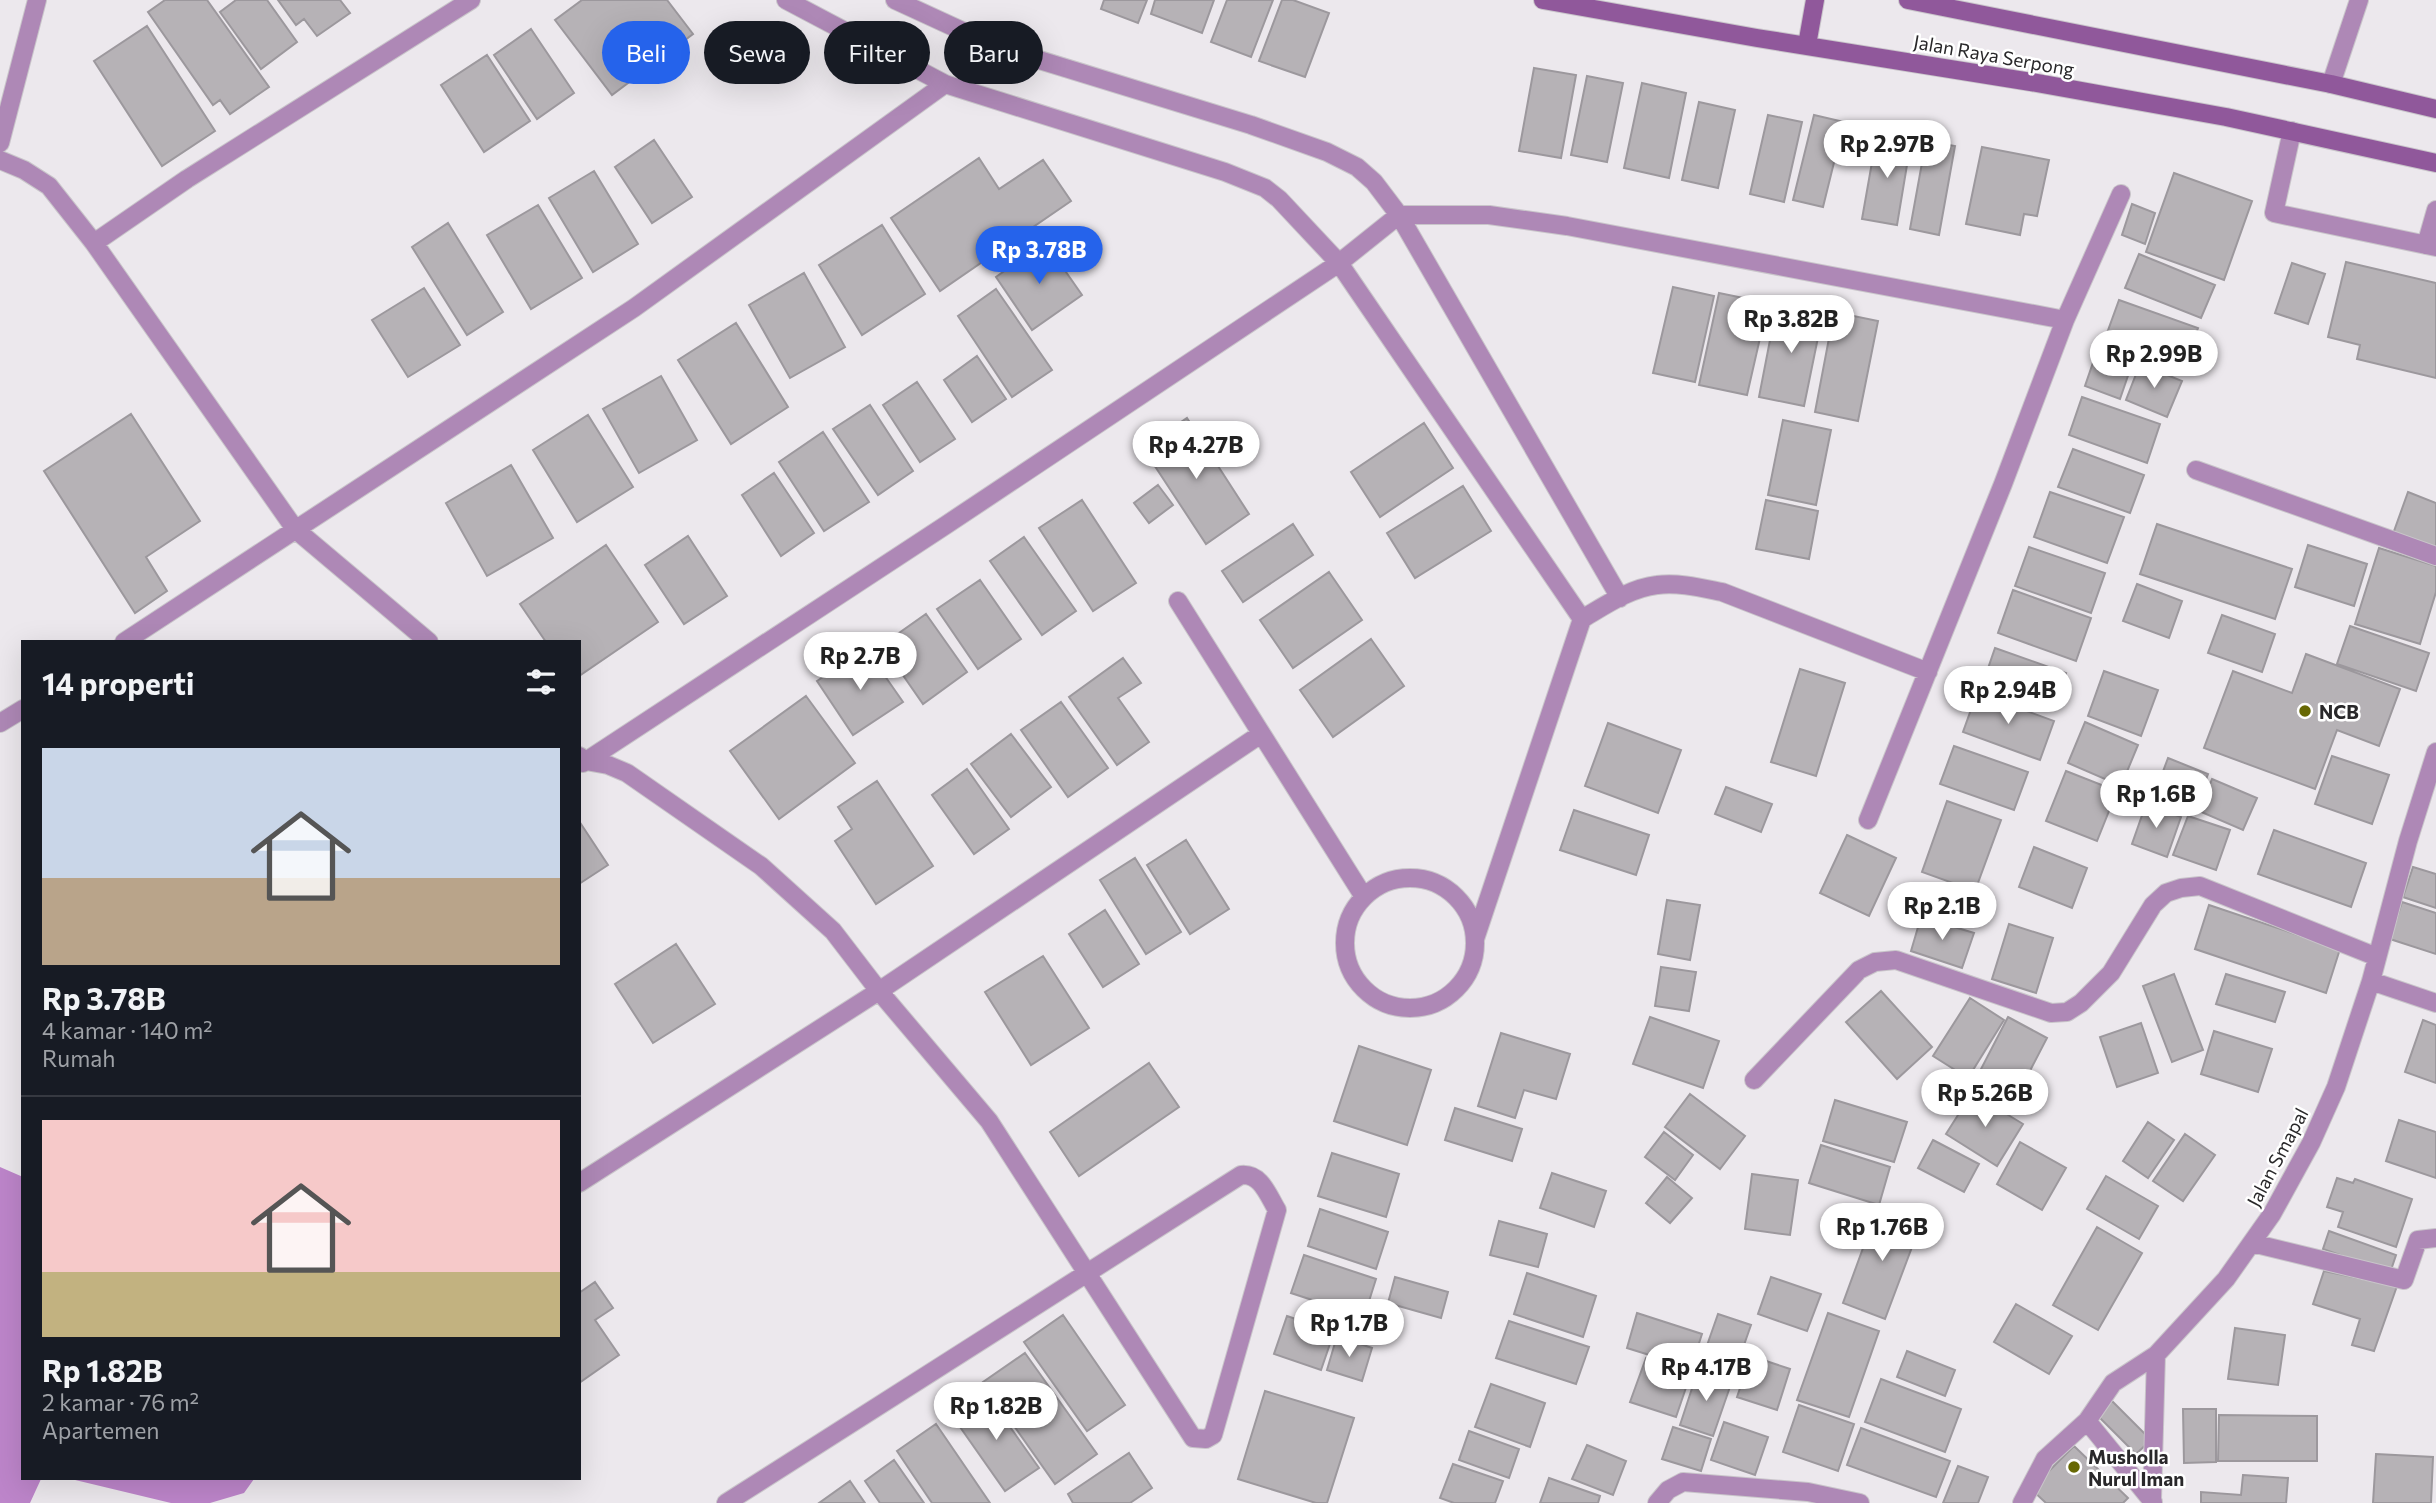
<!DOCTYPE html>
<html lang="id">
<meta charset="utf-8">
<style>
:root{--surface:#171b24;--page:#20242c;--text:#f1f3f6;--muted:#9ea1a6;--line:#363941;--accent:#2563eb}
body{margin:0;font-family:Commissioner,sans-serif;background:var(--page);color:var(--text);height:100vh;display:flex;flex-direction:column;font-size:26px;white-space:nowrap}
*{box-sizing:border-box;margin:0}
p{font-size:23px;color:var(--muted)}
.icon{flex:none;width:38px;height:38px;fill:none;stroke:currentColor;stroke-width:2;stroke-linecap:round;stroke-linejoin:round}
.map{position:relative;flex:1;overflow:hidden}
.sheet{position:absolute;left:21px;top:640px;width:560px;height:840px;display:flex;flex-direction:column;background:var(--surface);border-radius:0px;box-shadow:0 7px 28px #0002}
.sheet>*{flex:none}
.hud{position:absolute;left:602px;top:21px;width:665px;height:63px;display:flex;gap:14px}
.price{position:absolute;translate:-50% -60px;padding:0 16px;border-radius:24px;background:#fff;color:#222;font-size:23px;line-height:46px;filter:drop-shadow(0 2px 4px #0008)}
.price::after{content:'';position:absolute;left:50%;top:42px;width:21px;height:16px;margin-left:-10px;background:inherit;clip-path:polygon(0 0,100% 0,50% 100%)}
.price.selected{background:var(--accent);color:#fff}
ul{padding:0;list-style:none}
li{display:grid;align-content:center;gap:14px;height:371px;padding:0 21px}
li+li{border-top:2px solid var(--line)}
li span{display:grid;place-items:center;height:217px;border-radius:0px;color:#555}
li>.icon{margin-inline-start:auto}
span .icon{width:126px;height:126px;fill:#fffc;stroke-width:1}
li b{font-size:30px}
h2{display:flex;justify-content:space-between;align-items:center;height:84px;padding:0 21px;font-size:30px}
.chip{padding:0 24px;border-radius:32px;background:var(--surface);box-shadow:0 7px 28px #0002;font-size:24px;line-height:63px}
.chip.selected{background:var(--accent);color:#fff}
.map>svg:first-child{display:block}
.water{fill:#bd85ca}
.building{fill:#b6b2b6;stroke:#9c989d;stroke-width:2}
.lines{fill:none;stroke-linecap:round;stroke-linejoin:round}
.service-casing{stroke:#c9c5ca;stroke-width:20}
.minor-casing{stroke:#c9c5ca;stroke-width:20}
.tertiary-casing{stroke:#c9c5ca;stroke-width:20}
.secondary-casing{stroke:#c9c5ca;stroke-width:20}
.service{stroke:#ae88b6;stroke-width:18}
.minor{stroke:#ae88b6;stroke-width:18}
.tertiary{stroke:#ae88b6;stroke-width:18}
.secondary{stroke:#90589b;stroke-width:18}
.poi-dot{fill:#676804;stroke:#fff;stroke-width:2.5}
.labels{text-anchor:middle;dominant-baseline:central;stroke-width:5;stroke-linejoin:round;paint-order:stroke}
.street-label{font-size:19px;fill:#29282a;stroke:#fff}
.poi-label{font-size:19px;font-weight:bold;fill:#29282a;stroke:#fff;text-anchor:start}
</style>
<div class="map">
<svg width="2436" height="1503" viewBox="0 0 2436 1503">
<rect width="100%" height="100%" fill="#ece8ed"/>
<path class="water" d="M0,1167L23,1177V1479H41L30,1503H0Z
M71,1479H254L244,1493L210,1503H171Z"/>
<path class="building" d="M165,0H207L269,87L230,114L220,100L213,105L148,12Z
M236,0H267L297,42L261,69L220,12Z
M278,0H340L350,13L317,36L304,19L296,25Z
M582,0H667L693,34L612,95L555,20Z
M1104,0H1147L1138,23L1101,9Z
M1155,0H1214L1202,33L1151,14Z
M1227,0H1273L1251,57L1211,42Z
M1282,0H1293L1329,13L1305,77L1259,61Z
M147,26L215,131L162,166L94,61Z
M531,29L574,93L537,119L494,55Z
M487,55L530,121L484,152L441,85Z
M1534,68L1576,75L1561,158L1519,151Z
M1587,76L1623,83L1607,162L1571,155Z
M1642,83L1686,93L1669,178L1624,168Z
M1699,102L1735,110L1718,188L1682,180Z
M1768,115L1802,122L1784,202L1750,194Z
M1814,115L1844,122L1823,207L1793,200Z
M1877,134L1911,141L1897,225L1862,219Z
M654,140L692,197L652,223L615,167Z
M1926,141L1955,146L1939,235L1910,229Z
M1982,147L2049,160L2037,216L2024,214L2020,235L1966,224Z
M979,158L999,189L1043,160L1071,201L940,291L891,218Z
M594,171L638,244L593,272L549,198Z
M2174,173L2252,201L2224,280L2146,252Z
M2132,204L2155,213L2145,244L2122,235Z
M538,205L582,278L531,309L487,235Z
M448,223L503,312L467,335L412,247Z
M882,225L925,294L862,335L819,265Z
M1045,242L1082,295L1032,330L996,277Z
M2139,254L2215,285L2201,318L2125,288Z
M2346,262L2436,283V378L2357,359L2360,345L2328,337Z
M2292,263L2325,274L2308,324L2275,313Z
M804,273L845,347L790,378L749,305Z
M1673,287L1714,296L1695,382L1653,373Z
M424,288L460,345L408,377L372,320Z
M996,289L1052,370L1012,397L958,316Z
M1719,293L1768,303L1747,395L1699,385Z
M2119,300L2198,328L2185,364L2106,336Z
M1777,304L1823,313L1804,406L1759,397Z
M1834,312L1878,321L1858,421L1815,412Z
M736,323L788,407L731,444L678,360Z
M2098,348L2133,361L2120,399L2085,386Z
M977,356L1006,399L972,422L944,380Z
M2140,364L2182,381L2167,417L2126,400Z
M661,376L697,440L639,473L603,409Z
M917,382L955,439L920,462L883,405Z
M2082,397L2160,424L2147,463L2069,435Z
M870,405L913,471L878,495L833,429Z
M131,414L200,521L146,557L167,591L135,613L44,471Z
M588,415L633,487L577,522L533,450Z
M1187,418L1249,514L1206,544L1143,448Z
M1783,420L1831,430L1816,505L1768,495Z
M1424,423L1453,468L1380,517L1351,472Z
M823,432L869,502L824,531L779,462Z
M2073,449L2144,475L2130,513L2058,487Z
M511,465L553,538L487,576L446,503Z
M774,473L814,533L781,556L742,495Z
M1158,485L1173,505L1149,523L1134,503Z
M1463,486L1491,531L1415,578L1387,533Z
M2050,492L2124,517L2107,563L2034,537Z
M2408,492L2436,503V550L2393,534Z
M1082,500L1136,583L1093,611L1039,528Z
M1766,500L1818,511L1809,559L1756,549Z
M1293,524L1313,555L1243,602L1222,571Z
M2157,524L2292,569L2275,619L2140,574Z
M688,536L727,596L684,624L645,565Z
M1024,537L1076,611L1042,635L990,561Z
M606,545L658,622L579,676V642H546L520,604Z
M2308,545L2367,564L2354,606L2295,587Z
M2029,547L2105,573L2091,613L2015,586Z
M2379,548L2436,566V592L2420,644L2355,624Z
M1329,572L1362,620L1293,668L1260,620Z
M980,580L1021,639L978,669L937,609Z
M2137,584L2182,601L2169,638L2123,621Z
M2013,590L2091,618L2076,661L1998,633Z
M926,614L967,672L923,704L882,645Z
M2222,615L2275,634L2262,672L2208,653Z
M2350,626L2429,653L2416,691L2337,664Z
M1371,639L1404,686L1333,737L1300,690Z
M1995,648L2066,673L2054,708L1983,683Z
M866,649L903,702L853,735L817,681Z
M2306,654L2400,689L2379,746L2337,730L2315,789L2204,748L2233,671L2292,693Z
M1123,658L1141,683L1118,698L1149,742L1117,765L1069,697Z
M1800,669L1845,683L1816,776L1771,762Z
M2104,671L2158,690L2141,736L2088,716Z
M1977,693L2054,721L2040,760L1963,732Z
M806,696L855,763L779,819L730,751Z
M1061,702L1108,768L1068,797L1021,730Z
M2085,722L2138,745L2121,786L2068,763Z
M1608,723L1681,750L1658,813L1585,786Z
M1011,734L1051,787L1011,817L971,764Z
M1954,746L2028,772L2014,810L1940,784Z
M2332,756L2389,775L2372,824L2315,804Z
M2168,758L2208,774L2195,809L2155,793Z
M967,769L1009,829L974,854L932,795Z
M2066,771L2117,791L2097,841L2046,821Z
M2212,779L2257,798L2243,830L2199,811Z
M877,781L933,866L876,904L835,841L852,829L838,807Z
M1726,787L1772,804L1761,832L1715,814Z
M1947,801L2001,820L1975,891L1922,872Z
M2146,804L2181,817L2167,857L2132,844Z
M1574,810L1649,835L1636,875L1560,850Z
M2188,816L2230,830L2216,870L2173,855Z
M579,821L608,865L579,884Z
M2274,830L2366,863L2351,907L2258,874Z
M1847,835L1896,858L1869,916L1820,893Z
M1186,840L1229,909L1190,934L1147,865Z
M2034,847L2087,868L2072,908L2019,887Z
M1135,858L1181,932L1146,954L1100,880Z
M2413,867L2436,874V908L2403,897Z
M1667,900L1700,905L1690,960L1658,954Z
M2402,902L2436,913V954L2390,939Z
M2209,905L2340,949L2326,993L2195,949Z
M1105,910L1139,964L1103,987L1069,934Z
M1921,917L1974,933L1962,968L1911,951Z
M2009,924L2053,938L2036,993L1992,979Z
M676,944L715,1004L653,1043L615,984Z
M1043,956L1089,1028L1031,1065L985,992Z
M1661,967L1696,972L1689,1011L1655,1006Z
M2174,974L2203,1050L2172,1062L2143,986Z
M2226,974L2285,992L2275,1022L2216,1004Z
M1881,991L1932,1047L1897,1079L1846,1022Z
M1970,998L2004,1020L1968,1078L1933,1056Z
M1650,1017L1719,1041L1703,1088L1633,1064Z
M2008,1017L2047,1038L2020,1090L1981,1069Z
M2423,1020L2436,1025V1083L2405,1072Z
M2141,1023L2158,1073L2117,1087L2100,1037Z
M2214,1031L2272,1049L2258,1092L2201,1074Z
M1501,1033L1570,1054L1556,1099L1524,1090L1515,1118L1478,1106Z
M1359,1046L1431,1070L1407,1145L1334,1121Z
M1149,1063L1179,1107L1079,1176L1050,1132Z
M1972,1093L2023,1124L1997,1166L1946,1134Z
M1690,1094L1745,1136L1720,1169L1665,1127Z
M1835,1100L1907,1122L1894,1162L1823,1141Z
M1455,1108L1522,1129L1512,1161L1445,1140Z
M2399,1120L2436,1132V1178L2386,1161Z
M2148,1122L2174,1140L2148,1178L2123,1161Z
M1664,1132L1693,1155L1675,1180L1645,1157Z
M2185,1134L2215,1155L2183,1201L2153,1181Z
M1933,1140L1979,1164L1964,1192L1918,1168Z
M2020,1142L2066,1168L2042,1210L1997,1184Z
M1821,1145L1890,1167L1879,1205L1809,1183Z
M1332,1153L1399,1174L1386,1217L1318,1196Z
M1552,1173L1606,1191L1594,1227L1540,1208Z
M1752,1174L1798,1180L1790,1235L1745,1229Z
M2106,1176L2158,1206L2139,1239L2087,1209Z
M1667,1177L1692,1198L1670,1223L1646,1203Z
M2337,1178L2353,1183L2355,1179L2412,1199L2396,1247L2338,1227L2343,1212L2327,1207Z
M1878,1207L1921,1223L1885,1319L1843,1303Z
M1320,1209L1388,1232L1376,1269L1308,1246Z
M1499,1221L1547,1234L1538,1267L1490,1255Z
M2097,1227L2142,1253L2098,1330L2053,1305Z
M2329,1231L2396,1255L2390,1273L2323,1249Z
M1304,1255L1376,1279L1364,1317L1291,1293Z
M2324,1271L2397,1286L2374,1351L2352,1345L2360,1319L2313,1304Z
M1527,1273L1596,1296L1583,1337L1514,1314Z
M1395,1277L1448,1292L1441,1318L1388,1303Z
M1771,1277L1821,1294L1807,1331L1758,1314Z
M595,1282L613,1308L595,1320L619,1355L579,1383V1293Z
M2016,1304L2072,1336L2049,1374L1994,1342Z
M1637,1313L1702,1334L1691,1368L1627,1348Z
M1828,1313L1879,1331L1849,1417L1797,1400Z
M1718,1314L1751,1325L1737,1365L1704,1354Z
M1063,1315L1125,1405L1087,1431L1024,1342Z
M1287,1316L1334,1332L1321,1370L1274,1354Z
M1509,1321L1589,1347L1576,1384L1496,1358Z
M2235,1328L2285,1335L2278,1385L2228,1379Z
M1337,1336L1372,1348L1362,1381L1327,1370Z
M1907,1351L1955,1370L1945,1396L1897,1377Z
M1025,1353L1097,1454L1055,1484L983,1382Z
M1751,1356L1790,1369L1777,1410L1737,1397Z
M1646,1358L1691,1373L1676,1417L1630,1402Z
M1698,1370L1732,1381L1713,1436L1680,1425Z
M1881,1379L1961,1409L1945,1452L1865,1422Z
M1491,1384L1545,1403L1530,1447L1475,1427Z
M1265,1391L1354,1418L1327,1503H1316L1238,1479Z
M986,1393L1039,1468L1005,1491L953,1417Z
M2112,1401L2151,1440L2136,1454L2097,1415Z
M1799,1405L1854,1424L1838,1471L1783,1452Z
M2183,1409H2216V1462L2184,1463Z
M2219,1415L2317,1416V1461H2218Z
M1724,1422L1768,1437L1755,1475L1711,1460Z
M936,1424L990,1503H932L897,1451Z
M1673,1427L1711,1439L1701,1471L1662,1459Z
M1861,1428L1950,1461L1936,1497L1847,1465Z
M1469,1431L1519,1449L1509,1478L1459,1460Z
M1587,1445L1626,1461L1613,1495L1572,1479Z
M2074,1446L2128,1498L2123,1503H2046L2031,1489Z
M1129,1453L1152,1488L1130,1503H1073L1068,1494Z
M2376,1454L2433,1457L2431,1503H2373Z
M894,1460L924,1503H880L865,1481Z
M1453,1464L1503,1481L1495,1503H1454L1440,1498Z
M1958,1466L1988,1477L1978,1503H1943Z
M2243,1475L2288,1478L2286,1503H2201V1492L2241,1495Z
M1549,1478L1600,1496L1598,1503H1540Z
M850,1481L865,1503H819Z"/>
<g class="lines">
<defs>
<path id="service" d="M2292,131L2274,213L2436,247
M2426,245L2436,210"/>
<path id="minor" d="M786,0L945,84L1225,172L1265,188L1279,199L1339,263L1582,619
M895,0L997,47L1251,125L1327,152L1357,167L1374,182L1399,215L1620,598
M0,143L37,0
M0,160L24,170L49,186L94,243L295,529L429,642
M94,243L187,179L471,0
M2196,470L2436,556
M1178,601L1364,897
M124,642L634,308L945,84
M0,723L23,709
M579,756L586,761L608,765L627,773L761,866L833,931L879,991L989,1121L1193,1438L1206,1439L1213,1435L1277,1210C1268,1195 1261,1173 1241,1175L726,1503
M583,763L946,525L1339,263L1399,215H1489L1567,226L2065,320
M1868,820L2003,484L2065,320L2121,194
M1345 943a65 65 0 1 1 130 0a65 65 0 1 1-130 0Z
M1475,939L1582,619C1604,606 1630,588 1657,585C1678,582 1702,588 1722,592L1928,672
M2371,981L2436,1003
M1754,1080L1859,970L1875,962L1896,960L2051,1013L2067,1012L2081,1003L2111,973L2153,905L2166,893L2181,888L2200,886L2377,957
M579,1183L879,991L1261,734
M2252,1243L2404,1280L2418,1240L2436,1238
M2087,1421L2153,1502
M2152,1500L2156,1355
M1657,1503L1668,1490L1683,1482L1808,1492L1860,1503
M2022,1503L2045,1459L2087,1421L2113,1383L2156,1355L2226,1279L2272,1214L2311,1143L2336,1087L2371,981L2408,841L2436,752"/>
<path id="tertiary" d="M2331,84L2359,0"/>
<path id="secondary" d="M1543,0L1757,38L2031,82L2226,117L2436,163
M1908,0L2331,84L2436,109
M1807,45L1815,0"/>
</defs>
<use href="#service" class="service-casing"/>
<use href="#minor" class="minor-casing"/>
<use href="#tertiary" class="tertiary-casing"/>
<use href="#secondary" class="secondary-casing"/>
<use href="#service" class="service"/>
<use href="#minor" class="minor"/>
<use href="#tertiary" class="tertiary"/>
<use href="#secondary" class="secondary"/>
</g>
<g class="poi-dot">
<circle cx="2305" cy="711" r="7"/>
<circle cx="2074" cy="1467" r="7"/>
</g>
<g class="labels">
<g class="street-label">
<text transform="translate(1994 55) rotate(10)">Jalan Raya Serpong</text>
<text transform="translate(2277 1157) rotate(-62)">Jalan Smapal</text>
</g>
<g class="poi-label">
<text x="2319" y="711">NCB</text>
<text x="2088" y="1456">Musholla<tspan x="2088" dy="22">Nurul Iman</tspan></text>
</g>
</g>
</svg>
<b class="price" style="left:1887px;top:180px">Rp 2.97B</b>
<b class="price selected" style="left:1039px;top:286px">Rp 3.78B</b>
<b class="price" style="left:1791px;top:355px">Rp 3.82B</b>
<b class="price" style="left:2154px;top:390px">Rp 2.99B</b>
<b class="price" style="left:1196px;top:481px">Rp 4.27B</b>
<b class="price" style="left:860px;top:692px">Rp 2.7B</b>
<b class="price" style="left:2008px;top:726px">Rp 2.94B</b>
<b class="price" style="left:2156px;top:830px">Rp 1.6B</b>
<b class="price" style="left:1942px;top:942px">Rp 2.1B</b>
<b class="price" style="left:1985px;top:1129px">Rp 5.26B</b>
<b class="price" style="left:1882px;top:1263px">Rp 1.76B</b>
<b class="price" style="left:1349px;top:1359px">Rp 1.7B</b>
<b class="price" style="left:1706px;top:1403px">Rp 4.17B</b>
<b class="price" style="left:996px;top:1442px">Rp 1.82B</b>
<div class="hud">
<a class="chip selected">Beli</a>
<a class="chip">Sewa</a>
<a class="chip">Filter</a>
<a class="chip">Baru</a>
</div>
<section class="sheet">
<h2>14 properti<svg class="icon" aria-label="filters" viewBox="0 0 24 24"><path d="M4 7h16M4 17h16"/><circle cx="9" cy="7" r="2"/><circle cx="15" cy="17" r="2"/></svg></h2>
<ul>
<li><span style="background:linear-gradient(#c9d6e8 60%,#b9a48a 0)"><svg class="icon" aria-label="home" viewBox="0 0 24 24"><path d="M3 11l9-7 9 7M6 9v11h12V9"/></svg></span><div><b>Rp 3.78B</b><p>4 kamar · 140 m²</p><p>Rumah</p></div></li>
<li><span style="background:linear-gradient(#f6c9c9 70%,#c2b280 0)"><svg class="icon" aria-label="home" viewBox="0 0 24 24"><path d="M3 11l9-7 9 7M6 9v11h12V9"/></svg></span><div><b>Rp 1.82B</b><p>2 kamar · 76 m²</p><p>Apartemen</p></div></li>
</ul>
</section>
</div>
